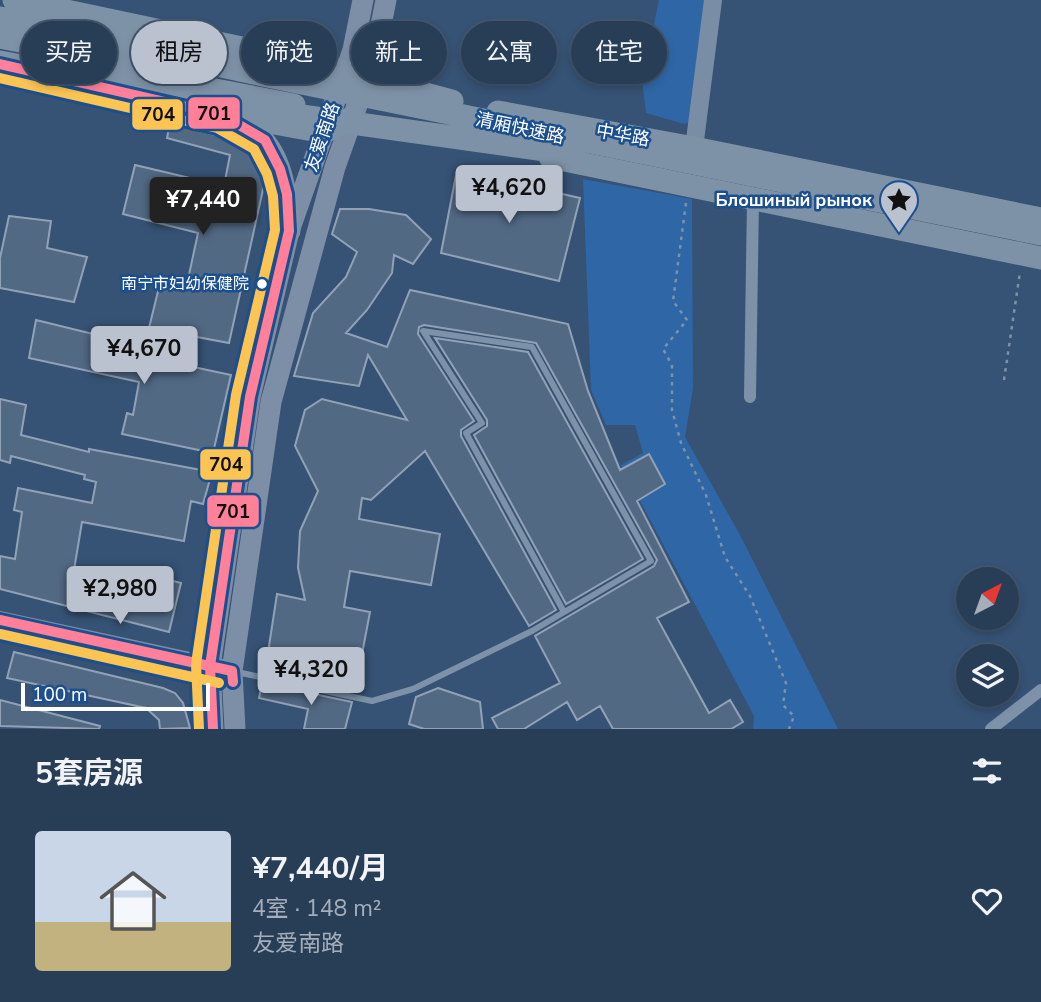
<!DOCTYPE html>
<html lang="zh">
<meta charset="utf-8">
<style>
:root{--surface:#283e57;--page:#344961;--text:#f1f3f6;--muted:#a5aeba;--line:#44576d;--accent:#b9c2ce}
body{margin:0;font-family:"Nunito Sans","Noto Sans SC",sans-serif;background:var(--page);color:var(--text);height:100vh;display:flex;flex-direction:column;font-size:26px;white-space:nowrap}
*{box-sizing:border-box;margin:0}
p{font-size:23px;color:var(--muted)}
.icon{flex:none;width:38px;height:38px;fill:none;stroke:currentColor;stroke-width:2;stroke-linecap:round;stroke-linejoin:round}
.map{position:relative;height:729px;overflow:hidden}
.sheet{display:flex;flex-direction:column;background:var(--surface);flex:1}
.sheet>*{flex:none}
.top-card{position:absolute;left:21px;top:21px;width:999px;height:63px;display:flex;gap:14px}
.needle{width:46px;rotate:41deg}
.tools{position:absolute;left:956px;top:567px;display:grid;gap:14px}
.tools a{display:grid;place-items:center;width:63px;height:63px;border-radius:50%;background:var(--surface);box-shadow:0 4px 10px #0003,0 0 0 2px var(--line);font-size:35px}
.scale{position:absolute;left:21px;bottom:18px;width:189px;box-sizing:border-box;padding-left:7px;border:4px solid #fff;border-top:0;font-size:19px;line-height:24px;white-space:nowrap;color:#fff;-webkit-text-stroke:5px #1b4f8f;paint-order:stroke}
.price{position:absolute;translate:-50% -60px;padding:0 16px;border-radius:7px;background:var(--accent);color:#111;font-size:23px;line-height:46px;filter:drop-shadow(0 2px 4px #0008)}
.price::after{content:'';position:absolute;left:50%;top:42px;width:21px;height:16px;margin-left:-10px;background:inherit;clip-path:polygon(0 0,100% 0,50% 100%)}
.price.active{background:#222;color:#fff}
ul{padding:0;list-style:none}
li{display:flex;align-items:center;gap:21px;height:175px;padding:0 35px}
li span{display:grid;place-items:center;flex:none;width:196px;height:140px;border-radius:7px;color:#555}
li>.icon{margin-inline-start:auto}
span .icon{width:84px;height:84px;fill:#fffc;stroke-width:1}
li b{font-size:30px}
h2{display:flex;justify-content:space-between;align-items:center;height:84px;padding:0 35px;font-size:30px}
.chip{padding:0 24px;border-radius:32px;background:var(--surface);box-shadow:0 4px 10px #0003,0 0 0 2px var(--line);font-size:24px;line-height:63px}
.chip.active{background:var(--accent);color:#111}
.map>svg:first-child{display:block}
.green{fill:#2f66a5}
.building{fill:#526984;stroke:#92a2b6;stroke-width:2}
.lines{fill:none;stroke-linecap:round;stroke-linejoin:round}
.path{stroke:#7d92a8;stroke-width:2.5;stroke-dasharray:3.5 5;stroke-linecap:butt}
.lane{stroke:#7d92a8;stroke-width:6}
.street{stroke:#7d92a8;stroke-width:12}
.secondary{stroke:#798da4;stroke-width:18}
.primary{stroke:#7d8ea7;stroke-width:21}
.highway{stroke:#7e92a7;stroke-width:23}
.highway-bridge{stroke:#7e92a7;stroke-width:23}
.bus-1-casing{stroke:#1b4f8f;stroke-width:16}
.bus-2-casing{stroke:#1b4f8f;stroke-width:16}
.bus-1{stroke:#ff8098;stroke-width:10}
.bus-2{stroke:#fcc553;stroke-width:10}
.bus-dot{fill:#fff;stroke:#1b4f8f;stroke-width:2.5}
.labels{text-anchor:middle;dominant-baseline:central;stroke-width:5;stroke-linejoin:round;paint-order:stroke}
.bus-label{font-size:16px;fill:#fff;stroke:#1b4f8f;text-anchor:end}
.street-label{font-size:18px;fill:#fff;stroke:#1b4f8f}
.poi-label{font-size:18px;font-weight:bold;fill:#fff;stroke:#1b4f8f;text-anchor:end}
.line-badge{stroke:#1b4f8f;stroke-width:2.5}
.pale-badge-label{font-size:19px;text-anchor:middle;font-weight:bold;fill:#111}
</style>
<div class="map">
<svg width="1041" height="729" viewBox="0 0 1041 729">
<rect width="100%" height="100%" fill="#365274"/>
<path class="green" d="M659,0H713L691,122L684,124L646,113L642,80Z
M583,179L692,199L693,389L685,437L739,533L838,729H753L754,716L621,465L643,453L635,425H606L591,390Z"/>
<path class="building" d="M170,123L242,142L261,163L266,176L229,343L149,328L161,279L187,284L198,233L123,214L135,165L194,179L187,205L219,211L230,155L167,138Z
M457,170L580,198L559,281L441,253Z
M340,209H369L406,215L431,239L413,264L394,255L392,273L367,310L346,333L387,347L410,290L568,324L588,391L620,470L649,454L665,484L637,501L689,602L657,618L709,713L730,700L743,722L731,729H613L600,706L577,720L567,702L524,729H498L492,718L560,683L535,636L654,566L657,560L536,343L424,325L419,327L418,334L474,421L461,430V436L556,610L529,626L425,451L371,500L362,498L359,519L440,534L431,585L350,571L344,607L370,612L355,691L265,672L277,594L305,600L298,568L300,531L318,491L295,446L305,410L322,399L407,420L368,355L359,386L294,376L313,313L346,277L357,252L332,234Z
M9,216L51,221L47,248L87,257L74,302L0,288V258Z
M36,320L138,345L137,355L231,375L213,453L122,434L127,413L133,415L139,382L29,358Z
M435,338L528,352L643,559L566,604L474,435L487,426V420Z
M0,399L26,405L21,435L89,452V449L212,472L203,504L191,501L184,541L82,522L74,570L122,583L126,569L181,583L169,632L0,589V556L15,559L22,512L14,510L18,488L92,503L96,482L84,479L85,475L11,456L10,463L0,460Z
M14,652L163,688L175,693L183,703L190,728L160,729L159,720L146,708L7,678Z
M262,683L352,702L345,729H304L308,709L259,698Z
M438,688L480,702L483,729H424L409,724L416,697Z
M0,700L100,726L99,729L0,726Z"/>
<g class="lines">
<path class="path" d="M686,203L673,301L687,320L663,349L672,365V410L681,443L706,495L725,557L750,596L786,683L783,705L794,716L789,729
M1004,380L1020,272"/>
<path class="lane" d="M237,672L372,701L413,689L532,631L651,561L532,347L423,331L482,423L466,433L564,612"/>
<path class="street" d="M750,397L753,199
M991,729L1041,690"/>
<path class="secondary" d="M694,148L713,0
M0,620L222,668"/>
<path class="primary" d="M213,729L210,666L250,397L289,231L353,50L363,0
M235,729L232,671L271,402L335,167L375,55L386,0"/>
<path class="highway" d="M125,73L294,105
M180,106L324,132L353,117
M498,112L694,148L1041,219
M238,122C281,141 286,189 289,231
M550,157L1041,258"/>
<path class="highway-bridge" d="M14,0L304,61L452,101
M0,18L263,75L1041,234
M0,37L151,67
M0,62L259,110L574,154"/>
<defs>
<path id="bus-1" d="M0,64L222,115L265,140L280,169L287,194L289,231L250,397L210,666L213,729
M0,620L232,671L233,682"/>
<path id="bus-2" d="M0,78L217,128L254,149L267,174L273,196L275,230L236,395L196,664L199,729
M0,634L219,683"/>
</defs>
<use href="#bus-1" class="bus-1-casing"/>
<use href="#bus-2" class="bus-2-casing"/>
<use href="#bus-1" class="bus-1"/>
<use href="#bus-2" class="bus-2"/>
</g>
<defs>
<symbol id="sight-pin" viewBox="-11 -11 22 30"><path d="M0 17L-7.5 6A9.5 9.5 0 1 1 7.5 6Z" fill="#b9c2ce" stroke="#1b4f8f"/><path d="M0-6L1.8-2.2L6-1.7L2.9 1.2L3.7 5.4L0 3.3L-3.7 5.4L-2.9 1.2L-6-1.7L-1.8-2.2Z" fill="#111"/></symbol>
</defs>
<g fill-rule="evenodd">
<use href="#sight-pin" x="877" y="178" width="44" height="60"/>
</g>
<circle class="bus-dot" cx="262" cy="284" r="6"/>
<g class="labels">
<g class="bus-label">
<text x="249" y="284">南宁市妇幼保健院</text>
</g>
<g class="street-label">
<text transform="translate(520 128) rotate(12)">清厢快速路</text>
<text transform="translate(623 135) rotate(10)">中华路</text>
<text transform="translate(322 137) rotate(-71)">友爱南路</text>
</g>
<g class="poi-label">
<text x="872" y="200">Блошиный рынок</text>
</g>
</g>
<g class="line-badge">
<rect x="187" y="96" width="54" height="34" rx="7" fill="#ff8098"/>
<rect x="131" y="98" width="53" height="33" rx="7" fill="#fcc553"/>
<rect x="199" y="448" width="53" height="33" rx="7" fill="#fcc553"/>
<rect x="206" y="494" width="54" height="34" rx="7" fill="#ff8098"/>
</g>
<g class="pale-badge-label">
<text x="214" y="120">701</text>
<text x="158" y="121">704</text>
<text x="226" y="471">704</text>
<text x="233" y="518">701</text>
</g>
</svg>
<div class="tools">
<a><svg class="needle" viewBox="-14 -14 28 28"><path d="M0-13l5 13h-10z" fill="#e53935"/><path d="M0 13l5-13h-10z" fill="#a5aeba"/></svg></a>
<a><svg class="icon" aria-label="layers" viewBox="0 0 24 24"><path d="M12 4l9 5-9 5-9-5zM3 14l9 5 9-5"/></svg></a>
</div>
<div class="scale">100 m</div>
<b class="price" style="left:509px;top:225px">¥4,620</b>
<b class="price active" style="left:203px;top:237px">¥7,440</b>
<b class="price" style="left:144px;top:386px">¥4,670</b>
<b class="price" style="left:120px;top:626px">¥2,980</b>
<b class="price" style="left:311px;top:707px">¥4,320</b>
<div class="top-card">
<a class="chip">买房</a>
<a class="chip active">租房</a>
<a class="chip">筛选</a>
<a class="chip">新上</a>
<a class="chip">公寓</a>
<a class="chip">住宅</a>
</div>
</div>
<section class="sheet">
<h2>5套房源<svg class="icon" aria-label="filters" viewBox="0 0 24 24"><path d="M4 7h16M4 17h16"/><circle cx="9" cy="7" r="2"/><circle cx="15" cy="17" r="2"/></svg></h2>
<ul>
<li><span style="background:linear-gradient(#c9d6e8 65%,#c2b280 0)"><svg class="icon" aria-label="home" viewBox="0 0 24 24"><path d="M3 11l9-7 9 7M6 9v11h12V9"/></svg></span><div><b>¥7,440/月</b><p>4室 · 148 m²</p><p>友爱南路</p></div><svg class="icon" aria-label="heart" viewBox="0 0 24 24"><path d="M12 20l-8-8c-3-5 5-10 8-4 3-6 11-1 8 4z"/></svg></li>
</ul>
</section>
